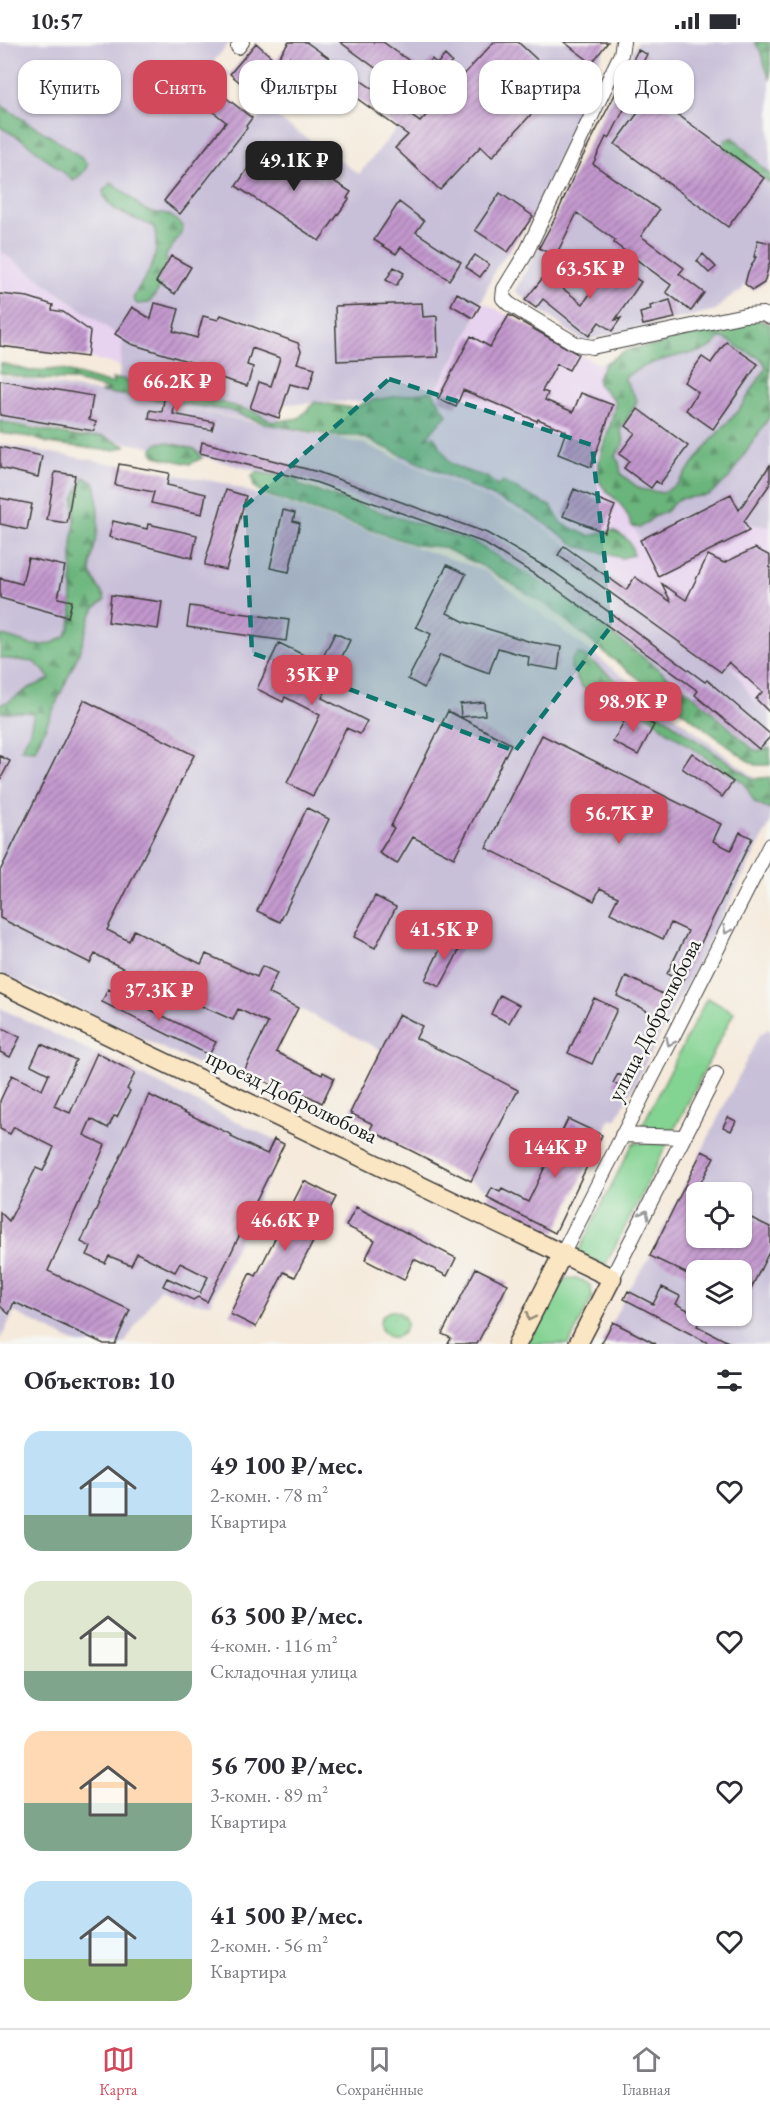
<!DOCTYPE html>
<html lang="ru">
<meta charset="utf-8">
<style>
:root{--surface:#fff;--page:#f2f2f3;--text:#2b2b33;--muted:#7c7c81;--line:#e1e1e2;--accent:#d1495b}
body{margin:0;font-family:"EB Garamond",serif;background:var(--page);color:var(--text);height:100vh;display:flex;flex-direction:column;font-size:22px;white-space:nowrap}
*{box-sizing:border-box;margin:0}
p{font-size:20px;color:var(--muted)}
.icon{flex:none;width:33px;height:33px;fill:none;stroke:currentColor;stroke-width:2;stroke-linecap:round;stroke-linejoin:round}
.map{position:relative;height:1302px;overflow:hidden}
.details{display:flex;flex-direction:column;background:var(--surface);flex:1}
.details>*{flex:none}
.top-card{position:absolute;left:18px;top:18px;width:735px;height:54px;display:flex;gap:12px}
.buttons{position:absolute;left:686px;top:1140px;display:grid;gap:12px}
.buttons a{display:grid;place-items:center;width:66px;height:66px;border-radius:12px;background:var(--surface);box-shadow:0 2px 4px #0004;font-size:30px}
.price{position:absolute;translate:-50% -51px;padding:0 14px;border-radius:12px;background:var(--accent);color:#fff;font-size:20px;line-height:39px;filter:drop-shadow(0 2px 3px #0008)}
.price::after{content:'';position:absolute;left:50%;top:36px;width:18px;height:14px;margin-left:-9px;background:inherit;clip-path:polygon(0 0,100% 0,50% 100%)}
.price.selected{background:#222;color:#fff}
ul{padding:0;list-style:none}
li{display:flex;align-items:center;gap:18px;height:150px;padding:0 24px}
li span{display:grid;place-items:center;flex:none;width:168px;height:120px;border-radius:18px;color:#555}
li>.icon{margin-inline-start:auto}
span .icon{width:72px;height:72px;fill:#fffc;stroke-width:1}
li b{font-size:26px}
h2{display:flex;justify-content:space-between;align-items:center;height:72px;padding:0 24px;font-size:26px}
.tag{padding:0 21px;border-radius:18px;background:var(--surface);box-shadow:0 2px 4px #0004;font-size:21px;line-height:54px}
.tag.selected{background:var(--accent);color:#fff}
.status{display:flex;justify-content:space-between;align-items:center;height:42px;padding:0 30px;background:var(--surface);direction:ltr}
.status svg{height:16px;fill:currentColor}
.tabs{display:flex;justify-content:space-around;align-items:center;height:84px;border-top:2px solid var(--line);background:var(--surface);font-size:16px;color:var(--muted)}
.tabs a{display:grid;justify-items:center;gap:3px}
.tabs .selected{color:var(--accent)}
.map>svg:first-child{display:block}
.built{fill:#e7d2ef}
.industrial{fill:#c8bfd8;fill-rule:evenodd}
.grass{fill:#83d392;stroke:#507857;stroke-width:1.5}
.forest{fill:url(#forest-firs);stroke:#43684c;stroke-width:1.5;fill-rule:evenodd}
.park{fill:url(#park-crowns);stroke:#507857;stroke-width:1.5}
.building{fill:url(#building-hatch)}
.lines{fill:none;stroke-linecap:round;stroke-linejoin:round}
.street-casing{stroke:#3d3b39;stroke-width:16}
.secondary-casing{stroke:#3d3b39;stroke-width:21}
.street{stroke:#fff;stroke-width:14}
.secondary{stroke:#fbe6c3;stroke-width:18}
.oneway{stroke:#999}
.oneway2{stroke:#978b78}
.marked{fill:#0f766e;fill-opacity:0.2;stroke:#0f766e;stroke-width:4.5;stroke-dasharray:12 8;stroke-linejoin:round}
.labels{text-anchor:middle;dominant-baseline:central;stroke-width:5;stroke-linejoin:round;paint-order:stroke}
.street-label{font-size:22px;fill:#1c1c1c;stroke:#f6f6f2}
</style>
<div class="status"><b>10:57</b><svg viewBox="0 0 49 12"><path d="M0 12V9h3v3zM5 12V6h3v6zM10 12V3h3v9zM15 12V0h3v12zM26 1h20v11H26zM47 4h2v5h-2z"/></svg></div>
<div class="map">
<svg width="770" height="1302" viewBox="0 0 770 1302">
<defs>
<pattern id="forest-firs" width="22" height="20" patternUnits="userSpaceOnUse" patternTransform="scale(1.5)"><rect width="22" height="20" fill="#6ab57c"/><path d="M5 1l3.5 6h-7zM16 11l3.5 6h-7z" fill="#569265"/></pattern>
<pattern id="park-crowns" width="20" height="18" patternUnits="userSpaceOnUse" patternTransform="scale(1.5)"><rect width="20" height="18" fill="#83d392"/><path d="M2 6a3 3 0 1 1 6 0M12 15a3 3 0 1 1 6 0" fill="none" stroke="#71b57d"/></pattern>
<pattern id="building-hatch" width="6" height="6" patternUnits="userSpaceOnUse" patternTransform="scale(1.5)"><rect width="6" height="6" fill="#c398ce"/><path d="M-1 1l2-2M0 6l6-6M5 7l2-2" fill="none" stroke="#9e7ba6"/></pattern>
</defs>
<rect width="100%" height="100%" fill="#f6f6f2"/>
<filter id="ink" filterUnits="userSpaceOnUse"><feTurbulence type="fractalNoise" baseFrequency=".0167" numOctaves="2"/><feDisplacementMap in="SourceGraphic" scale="12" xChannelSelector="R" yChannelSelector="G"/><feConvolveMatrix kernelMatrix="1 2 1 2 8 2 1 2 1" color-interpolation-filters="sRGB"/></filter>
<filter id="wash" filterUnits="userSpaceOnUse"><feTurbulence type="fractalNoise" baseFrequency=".008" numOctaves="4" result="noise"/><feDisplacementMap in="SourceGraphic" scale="24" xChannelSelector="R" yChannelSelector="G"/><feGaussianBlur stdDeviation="1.35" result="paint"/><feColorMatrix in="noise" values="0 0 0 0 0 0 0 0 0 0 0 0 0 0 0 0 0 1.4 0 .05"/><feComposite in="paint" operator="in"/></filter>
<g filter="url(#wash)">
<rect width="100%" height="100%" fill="#f5eadb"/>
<path class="built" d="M0,209L123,297L120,324L87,315L0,304Z
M483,260L578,312L600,322L620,364L640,498L731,452L745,481L770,485V673L753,657L729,620L527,474L398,416L467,294Z"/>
<path class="industrial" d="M0,0H230L214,19L230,32L217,46L257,80L266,68L359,132L398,85L374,47L362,39L349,57L282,10L288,2L286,0H602L606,3L533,174L495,228L467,294L431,357L284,362L277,383L117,353L365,402L527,474L729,620L753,657L770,673V703L761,714L479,504L313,444L192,412L0,379V334L117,353L123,297L0,209Z
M637,0H770V219L764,241L753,248L745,242L742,248L728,256L716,268L583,299L515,249L556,174L572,136Z
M748,283L770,293V485L745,481L731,453L640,498L606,432L620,364L600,322L624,310Z
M0,402L223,441L484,528L766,744L770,758V782L616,1078L611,1076L555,1191L494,1161L487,1156L490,1149L370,1088L373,1082L350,1071L381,1008L298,966L262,1038L216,1016L210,1028L0,931Z
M0,966L284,1102L210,1262L194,1261L160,1246L124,1302H78L14,1270L0,1298Z
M770,986V1302H601L628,1249L650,1214L759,993ZM696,1150H741V1196H696ZM696,1228H741V1274H696Z"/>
<path class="grass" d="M707,956L734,970L674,1088H640Z
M633,1101L667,1102L605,1224L578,1210Z
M569,1236L582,1238L591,1244L592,1256L569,1302H527L558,1241Z"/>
<path class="forest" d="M755,0H770V38L760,8Z
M0,62C29,84 61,97 88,122C85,129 80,135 73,138L23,98L0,85Z
M733,95L770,133V141L723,105L725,98Z
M111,141C121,145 135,161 145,168C152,172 156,170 163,171C171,172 178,179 183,184L180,194L166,213L168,235L149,261L137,262L133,257C142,234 155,231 156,203C156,196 157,190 153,184C137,177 104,169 103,149Z
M746,278H758L770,282V374L729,436L709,453L678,457L665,470L654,475L640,486L632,484C629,477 626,469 621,463C615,456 606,450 601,442C589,422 615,384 615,359L598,342L597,336L606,321L623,310L634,306L658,303L693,289ZM720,296C730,296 735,304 743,308C752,314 763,313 766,326L739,368L714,395L678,441L663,451L640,447L621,432L619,420L615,415C621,406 628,399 620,389C624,378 634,369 637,358L624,336C638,325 660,318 677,314C696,309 707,313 720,296Z
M0,321L30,329L59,327L108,341H114L112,337H124L139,348L171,358L188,354L223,361L255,370L272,380L299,376L315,360L353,366L374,358L432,349L447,373L426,396L434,394L450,421L464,428L487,435L497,444L503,440L552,465L561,481L589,494L613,488C624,494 633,499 633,513L622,516L579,505L529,471L360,394H335L266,382L228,368L100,350L110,348L71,338L29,337L0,331Z
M0,379L10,382L80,395L103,394L126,404L115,408H103L48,401L30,395L0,391Z
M164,400L195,407L202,416L190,422L155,414L152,410C154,403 156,401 164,400Z
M256,430L296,437L299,443L475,501L558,551L694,654L753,707L758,709L770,706V723H756L747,718L611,616L548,564L484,525L442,505L416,503L264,452L254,445L252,434Z
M84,435L95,441C98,455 99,477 97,492C96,504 89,518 91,529C93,541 102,547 105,558L95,566L90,576L79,611L35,708L21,707L29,692L34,671C22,668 12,672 0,670V662L8,660L29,646L50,637L43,628L34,620L0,616V593L32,603H44L55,600L65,594L70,585L72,572V503L75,479L74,457Z
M578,611L584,614L683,689L753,737L770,735V768L755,761L744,741L668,690L647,672L625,665H613L582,645L571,626V619Z"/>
<path class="park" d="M380 1282a13 13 0 1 1 26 0a13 13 0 1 1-26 0Z"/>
<g id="blocks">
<path class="building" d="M289,0H306L420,80L494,0H518L561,40L492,115L481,104L440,148L395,106L408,93L352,53L349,57L289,15L256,54L230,32L256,1L276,19Z
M340,0H383L419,26L404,47Z
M564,0H608L592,21Z
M638,8L647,12L640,26L644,28L609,97L606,95L593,122L659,168L641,194L684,226L679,232L704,251L691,269L666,250L671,243L614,201L615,198L577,171L555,215L539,206L556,174L581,118Z
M445,13L452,20L436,37L424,27L432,17L437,22Z
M216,48L252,76L246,84L247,86L180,172L164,159L226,80L205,63Z
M651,53L764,136L728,185L615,102Z
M266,100L323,139L326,134L351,150L347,156L349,157L319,199L236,144Z
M500,151L533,174L508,210L475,188Z
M399,160L424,179L416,190L461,220L449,238L401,205L396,212L374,198Z
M758,198L770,201V219L764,241L753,248L745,242L748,230L756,215H754Z
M703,212L716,225L709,231L697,219Z
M475,213L489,223L480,235L466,225Z
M171,214L191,225L175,252L156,240Z
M612,220L641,240L615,278L621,276L612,289L599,280L589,294L543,257L536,266L525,258L545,233L583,262Z
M394,225L404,231L396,244L386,238Z
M457,251L480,264L473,276L451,263Z
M0,252L28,255L53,263L52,268L63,270L90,289L87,315L0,304Z
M670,258L675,276L643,283L640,271L651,268L650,264Z
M155,261L179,267L173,289L197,296L203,274L218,278L221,273L298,301L301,309L297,321L315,326L309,347L290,342L279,376L250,366L259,340L271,344L280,316L252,306L247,323L253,325L247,344L195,328L197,322L131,302L115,292L132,265L151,277Z
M422,261L423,275L437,274L438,315L337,319L335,264Z
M509,273L578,312L569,328L557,322L542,349L548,351L545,358L573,370L581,351L613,363L591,425L558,412L566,389L538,377L537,379L463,348L456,365L438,357L471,294L490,305Z
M726,300L758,322L713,387L686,368L698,350L684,340L702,315L711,321Z
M0,338L93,354L89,378L96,380L94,389L0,373Z
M166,345L177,346L173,372L214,380L212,388L149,377L150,368L162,370Z
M638,367L688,404L660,442L656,439L651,446L624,426L629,419L619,412L635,391L626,384Z
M202,400L318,430L487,491L554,530L705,640L707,638L770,692V695L759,707L695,653L698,649L547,540L482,500L315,440L200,411Z
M0,405L42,414L38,435L0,426Z
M119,422L169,431L167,443L206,452L202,472L151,461L154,450L115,443Z
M770,423V442L744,479L749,489L658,534L640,498L731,452L739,468Z
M55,430L75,433L67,481L47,478Z
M574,447L615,464L604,490L563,474Z
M226,448L246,454L226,528L205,523V520Z
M0,456L32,462L27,488L0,482Z
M283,468L295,471L293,479L300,481L289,530L270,526Z
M113,479L147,487L148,482L197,493L192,516L109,495Z
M564,504L626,548L635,535L671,560L662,542L686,558L708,513L724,521L755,506L770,514V671L756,657L762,650L729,620L721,630L558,513Z
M28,516L65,524L58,556L72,559L68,575L0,556V536L22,542Z
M447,523L466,532L447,571L465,580L531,600L561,605L558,628L528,623L529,615L498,606L489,631L440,613L424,646L408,637L431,592L416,585Z
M111,553L162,560L158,587L108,580Z
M190,564L289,578L286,599L187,585Z
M335,591L350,598L322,656L367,679L360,692L346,686L313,754L287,741L320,673L285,655L283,660L257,647L279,601L320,621Z
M84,658L194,713L107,888L129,899L134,888L201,922L206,912L257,935L262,924L277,931L268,951L298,966L276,1010L322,1033L323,1030L334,1036L322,1061L299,1049L296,1055L244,1029L268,981L238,967L233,978L170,950L95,912L90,921L0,876V829Z
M484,660L485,673L461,675L460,662Z
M448,669L511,702L454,816L413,795L397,822L379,811L394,786L391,784Z
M629,670L654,683L638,713L613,700Z
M542,693L721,782L713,799L731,808L740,790L752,796L682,940L667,932L688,889L671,881L663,897L610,871L618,855L600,846L594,859L486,806Z
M692,711L733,740L722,755L682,726Z
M0,714L10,719L0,738Z
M307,766L329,777L280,880L257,869Z
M375,854L396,865L375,906L354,895Z
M447,893L463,901L440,945L425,938Z
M626,934L671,956L661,976L617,954Z
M108,947L216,1000L209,1013L102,960Z
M500,953L519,963L509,981L491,972Z
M594,956L617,967L592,1022L568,1011Z
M399,972L422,984L416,996L518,1048L471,1139L370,1088L373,1082L350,1071Z
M0,985L20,995L10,1015L0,1010Z
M41,1002L76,1018L54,1064L70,1071L97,1011L135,1031L127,1047L130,1049L117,1075L114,1074L108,1086L91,1077L84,1093L105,1103L48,1229L130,1268L115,1302H104L14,1260L9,1272L0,1264V1170L9,1179L36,1126L43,1129L54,1105L14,1085L10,1092L0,1087V1059L12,1033L42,1048L49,1032L31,1023Z
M618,1032L628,1037L623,1046L613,1041Z
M149,1053L232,1093L231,1095L267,1112L274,1097L284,1102L207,1260L198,1255L193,1258L163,1244L167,1236L200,1251L208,1235L180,1221L175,1230L137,1211L131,1223L109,1214L105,1221L87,1213L91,1205L81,1200Z
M728,1075L736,1079L731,1089L723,1085Z
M568,1077L602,1093L555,1191L487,1156L492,1146L500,1150L502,1147L528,1160Z
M702,1109L714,1115L696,1150V1196H741V1171L770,1185V1208L741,1267V1228H696V1236L650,1214Z
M304,1139L336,1155L295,1235L284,1230L256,1285L230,1272L250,1231L256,1234Z
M356,1165L456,1216L447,1234L414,1217L404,1238L365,1218L375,1198L346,1184Z
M476,1226L508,1242L477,1302H448L451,1296L442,1292Z
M662,1245L680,1254L676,1262L702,1275L697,1284L732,1302H710L624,1257L628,1249L653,1262Z
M613,1280L656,1302H601Z"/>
</g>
</g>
<g filter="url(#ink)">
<use href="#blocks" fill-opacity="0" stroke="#3d3b39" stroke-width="1.5"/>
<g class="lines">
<defs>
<path id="street" d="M623,0L621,12L526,211L504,247L503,256L509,262L576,302L592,305L745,273L763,272L770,275
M238,5L242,0
M622,1093L684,1095
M563,1211L770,803
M612,1236L716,1032"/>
<path id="secondary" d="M0,941L612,1236L578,1302
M517,1302L563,1211"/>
</defs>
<use href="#street" class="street-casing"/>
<use href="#secondary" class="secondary-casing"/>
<use href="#street" class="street"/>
<use href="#secondary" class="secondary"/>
</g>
<defs><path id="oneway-chevron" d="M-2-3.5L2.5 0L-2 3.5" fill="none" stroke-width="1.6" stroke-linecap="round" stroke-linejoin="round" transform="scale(1.5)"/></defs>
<g class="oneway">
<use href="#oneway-chevron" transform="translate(727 888) rotate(117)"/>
<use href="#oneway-chevron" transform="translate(670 1000) rotate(117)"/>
<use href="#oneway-chevron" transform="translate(645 1172) rotate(-63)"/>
</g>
<use class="oneway2" href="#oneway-chevron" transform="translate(530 1275) rotate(117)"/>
</g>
<path class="marked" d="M389,337L592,403L612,583L515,709L252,611L245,464Z"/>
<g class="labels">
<g class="street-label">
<text transform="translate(654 978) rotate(-63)">улица Добролюбова</text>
<text transform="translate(292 1054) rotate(26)">проезд Добролюбова</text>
</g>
</g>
</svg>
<div class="buttons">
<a><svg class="icon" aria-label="locate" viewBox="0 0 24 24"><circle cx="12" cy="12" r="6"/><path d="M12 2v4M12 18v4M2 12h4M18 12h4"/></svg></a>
<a><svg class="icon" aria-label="layers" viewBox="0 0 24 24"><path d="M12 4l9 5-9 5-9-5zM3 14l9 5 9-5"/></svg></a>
</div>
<b class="price selected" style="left:294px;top:150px">49.1K ₽</b>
<b class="price" style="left:590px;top:258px">63.5K ₽</b>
<b class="price" style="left:177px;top:371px">66.2K ₽</b>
<b class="price" style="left:312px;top:664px">35K ₽</b>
<b class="price" style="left:633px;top:691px">98.9K ₽</b>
<b class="price" style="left:619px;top:803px">56.7K ₽</b>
<b class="price" style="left:444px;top:919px">41.5K ₽</b>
<b class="price" style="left:159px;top:980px">37.3K ₽</b>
<b class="price" style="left:555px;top:1137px">144K ₽</b>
<b class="price" style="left:285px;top:1210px">46.6K ₽</b>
<div class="top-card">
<a class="tag">Купить</a>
<a class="tag selected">Снять</a>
<a class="tag">Фильтры</a>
<a class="tag">Новое</a>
<a class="tag">Квартира</a>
<a class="tag">Дом</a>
</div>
</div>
<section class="details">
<h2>Объектов: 10<svg class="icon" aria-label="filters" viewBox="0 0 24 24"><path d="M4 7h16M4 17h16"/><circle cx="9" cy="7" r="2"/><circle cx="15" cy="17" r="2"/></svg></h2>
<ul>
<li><span style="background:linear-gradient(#bfe0f5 70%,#7fa58c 0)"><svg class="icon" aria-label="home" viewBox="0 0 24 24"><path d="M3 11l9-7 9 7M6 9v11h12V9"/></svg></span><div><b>49 100 ₽/мес.</b><p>2-комн. · 78 m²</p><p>Квартира</p></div><svg class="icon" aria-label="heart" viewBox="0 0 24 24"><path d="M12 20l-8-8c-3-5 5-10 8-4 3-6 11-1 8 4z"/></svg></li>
<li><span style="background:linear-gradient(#dfe7d0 75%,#7fa58c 0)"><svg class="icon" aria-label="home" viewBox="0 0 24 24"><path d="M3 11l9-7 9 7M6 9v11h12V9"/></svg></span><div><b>63 500 ₽/мес.</b><p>4-комн. · 116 m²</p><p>Складочная улица</p></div><svg class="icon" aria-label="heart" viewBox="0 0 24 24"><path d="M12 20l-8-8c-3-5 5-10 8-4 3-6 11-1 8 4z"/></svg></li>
<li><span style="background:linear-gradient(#ffd9b3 60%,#7fa58c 0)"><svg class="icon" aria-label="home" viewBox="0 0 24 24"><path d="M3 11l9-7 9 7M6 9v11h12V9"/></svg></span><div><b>56 700 ₽/мес.</b><p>3-комн. · 89 m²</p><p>Квартира</p></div><svg class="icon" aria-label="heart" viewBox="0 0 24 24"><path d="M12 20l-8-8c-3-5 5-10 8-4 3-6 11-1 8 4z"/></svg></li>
<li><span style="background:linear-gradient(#bfe0f5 65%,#8fb573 0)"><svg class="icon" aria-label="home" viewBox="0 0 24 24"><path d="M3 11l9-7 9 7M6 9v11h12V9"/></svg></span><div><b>41 500 ₽/мес.</b><p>2-комн. · 56 m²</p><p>Квартира</p></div><svg class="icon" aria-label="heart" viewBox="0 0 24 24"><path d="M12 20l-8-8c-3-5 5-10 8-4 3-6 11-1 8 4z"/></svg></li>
</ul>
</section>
<nav class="tabs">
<a class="selected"><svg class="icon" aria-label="map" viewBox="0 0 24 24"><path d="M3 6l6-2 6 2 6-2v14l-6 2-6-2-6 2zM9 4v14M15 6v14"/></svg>Карта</a>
<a><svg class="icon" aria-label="saved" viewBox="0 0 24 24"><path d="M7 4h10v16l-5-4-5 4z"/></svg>Сохранённые</a>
<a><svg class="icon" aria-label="home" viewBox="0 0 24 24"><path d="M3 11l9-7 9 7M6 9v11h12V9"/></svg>Главная</a>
</nav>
